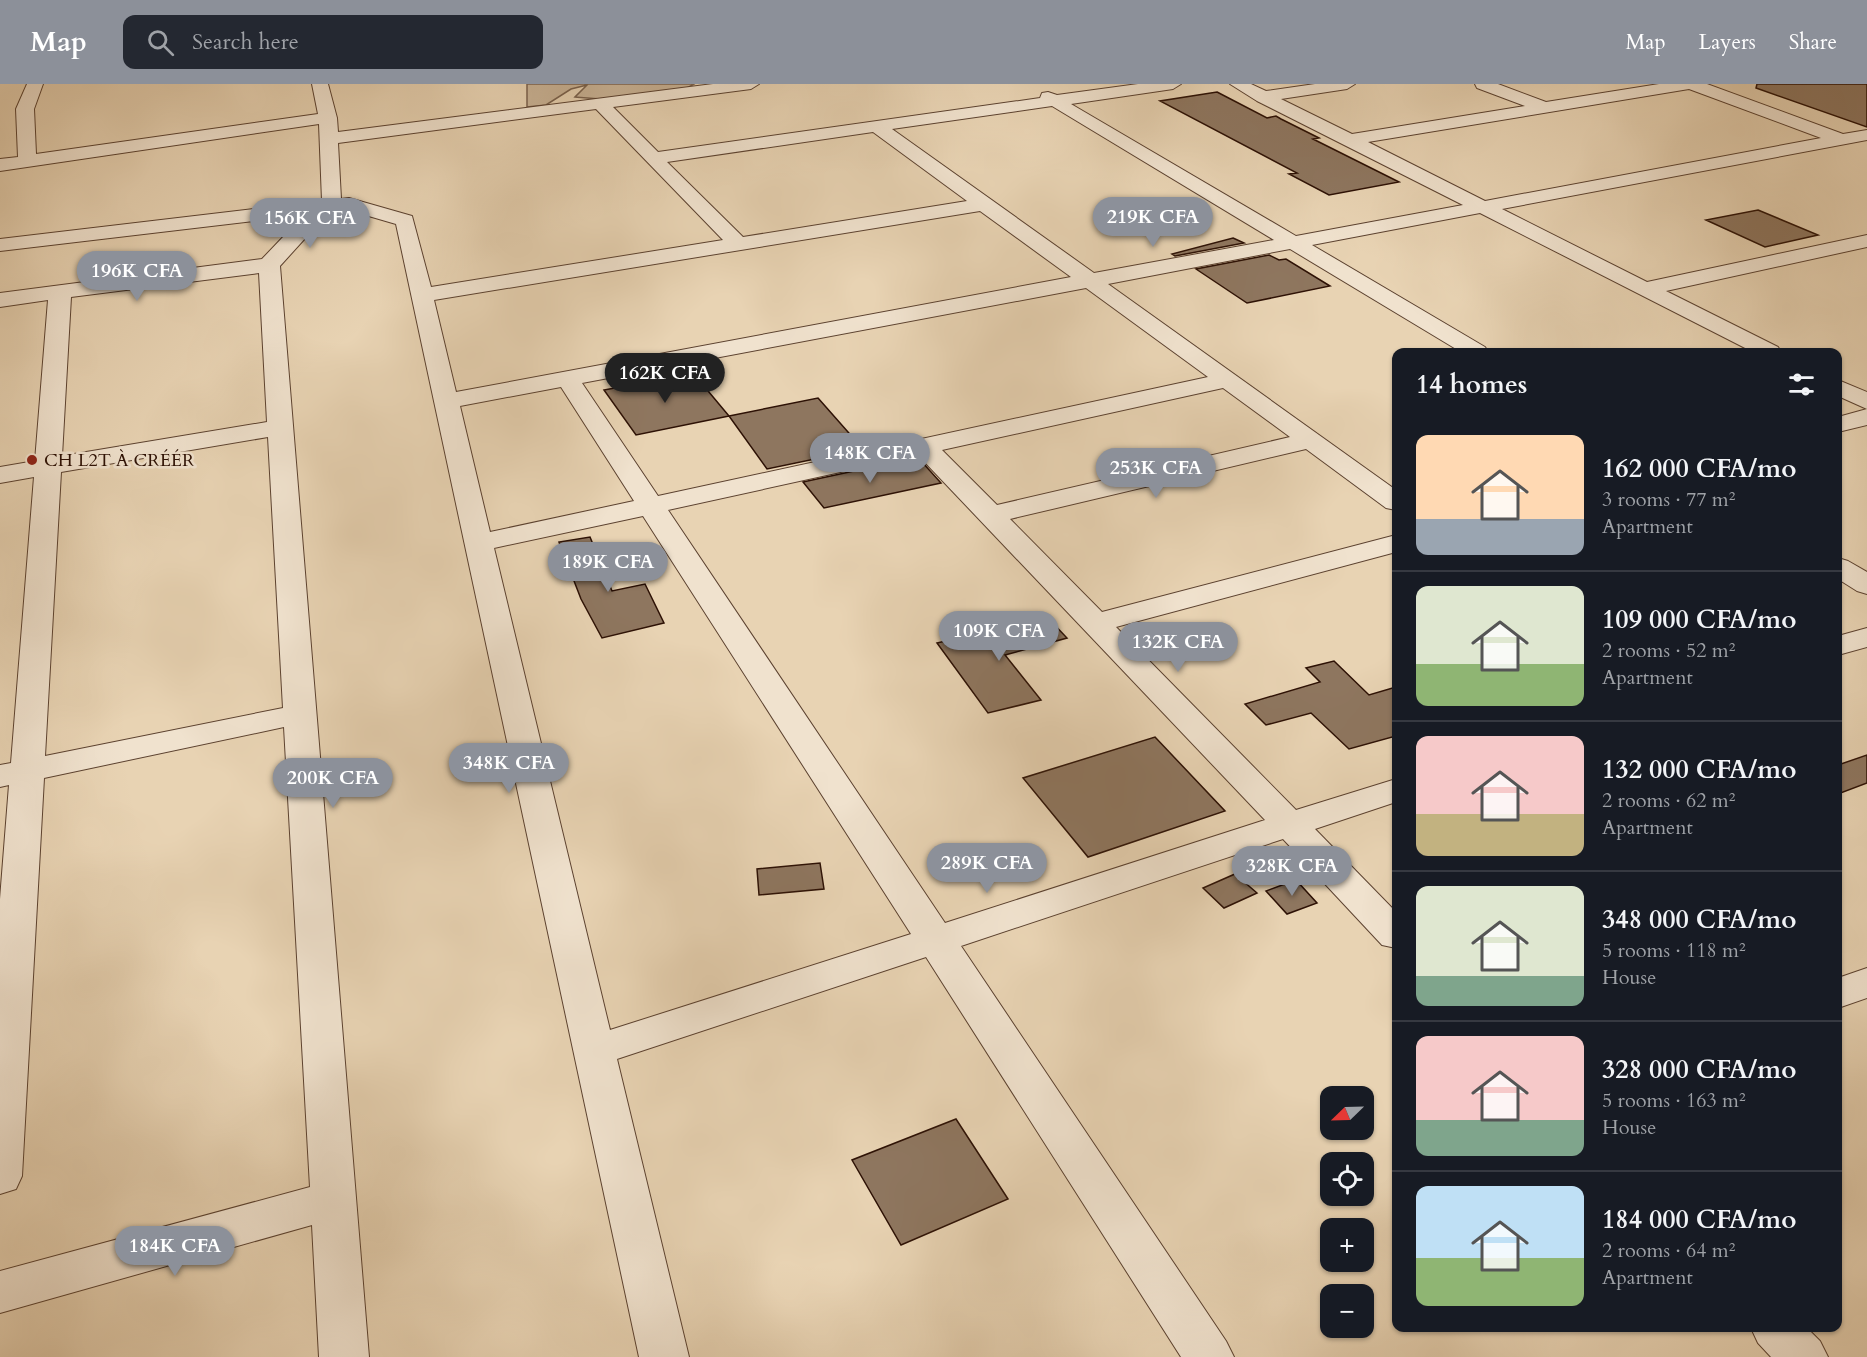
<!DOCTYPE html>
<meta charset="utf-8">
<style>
:root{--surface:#171b24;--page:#242831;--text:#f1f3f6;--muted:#9ea1a6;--line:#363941;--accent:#8c9099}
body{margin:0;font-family:Cardo,serif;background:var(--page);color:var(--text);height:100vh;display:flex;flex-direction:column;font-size:22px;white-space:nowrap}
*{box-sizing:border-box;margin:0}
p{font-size:20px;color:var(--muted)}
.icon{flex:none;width:33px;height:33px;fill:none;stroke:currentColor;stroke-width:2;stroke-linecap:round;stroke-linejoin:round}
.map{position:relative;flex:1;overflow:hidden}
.sheet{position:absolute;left:1392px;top:264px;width:450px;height:984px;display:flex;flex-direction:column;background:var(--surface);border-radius:12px;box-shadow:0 2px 4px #0004}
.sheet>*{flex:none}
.needle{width:39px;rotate:247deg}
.fabs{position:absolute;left:1320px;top:1002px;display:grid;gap:12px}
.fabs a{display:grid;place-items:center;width:54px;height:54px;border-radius:12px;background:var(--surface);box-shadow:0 2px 4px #0004;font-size:30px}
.price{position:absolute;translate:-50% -51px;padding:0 14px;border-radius:21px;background:var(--accent);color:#fff;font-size:20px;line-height:39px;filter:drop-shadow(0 2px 3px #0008)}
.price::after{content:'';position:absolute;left:50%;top:36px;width:18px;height:14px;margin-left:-9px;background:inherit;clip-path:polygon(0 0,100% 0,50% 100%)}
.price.on{background:#222;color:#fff}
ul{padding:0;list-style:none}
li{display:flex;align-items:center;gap:18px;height:150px;padding:0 24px}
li+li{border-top:2px solid var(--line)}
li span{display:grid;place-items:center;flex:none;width:168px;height:120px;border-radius:12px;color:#555}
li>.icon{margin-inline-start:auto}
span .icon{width:72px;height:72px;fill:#fffc;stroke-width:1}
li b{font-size:26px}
h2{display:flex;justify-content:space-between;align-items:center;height:72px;padding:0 24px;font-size:26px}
header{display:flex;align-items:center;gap:36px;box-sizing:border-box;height:84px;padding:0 30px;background:var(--accent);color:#fff}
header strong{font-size:28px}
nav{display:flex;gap:33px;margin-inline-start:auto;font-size:21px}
.search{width:420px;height:54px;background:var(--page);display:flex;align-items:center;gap:15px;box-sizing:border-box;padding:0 21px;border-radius:12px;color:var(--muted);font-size:22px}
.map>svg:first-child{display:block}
.green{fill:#c8b295;stroke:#7a624d;stroke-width:1.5}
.building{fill:#8e765f;stroke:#2d1105;stroke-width:1.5}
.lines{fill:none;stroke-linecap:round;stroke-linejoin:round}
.street-casing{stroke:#5c4230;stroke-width:2}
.street{fill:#f0e2ce;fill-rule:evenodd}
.poi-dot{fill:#8f2418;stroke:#f0e2ce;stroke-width:2}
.labels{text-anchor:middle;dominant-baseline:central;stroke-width:5;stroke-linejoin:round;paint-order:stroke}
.far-poi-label{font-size:18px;fill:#2d1105;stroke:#f0e2ce;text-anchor:start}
</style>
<header>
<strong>Map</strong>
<div class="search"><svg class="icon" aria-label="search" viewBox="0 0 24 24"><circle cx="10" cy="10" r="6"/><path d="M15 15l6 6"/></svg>Search here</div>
<nav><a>Map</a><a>Layers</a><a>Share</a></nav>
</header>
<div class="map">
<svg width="1867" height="1273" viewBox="0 0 1867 1273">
<rect width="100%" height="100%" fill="#e8d3b3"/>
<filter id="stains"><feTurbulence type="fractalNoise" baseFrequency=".00333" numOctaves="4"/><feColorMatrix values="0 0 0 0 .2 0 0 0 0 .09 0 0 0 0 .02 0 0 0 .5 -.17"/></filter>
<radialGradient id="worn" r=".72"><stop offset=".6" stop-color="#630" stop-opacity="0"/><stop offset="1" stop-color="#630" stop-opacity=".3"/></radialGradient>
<path class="green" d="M527,0H694C660,21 613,16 575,13L587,1L571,5L546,21L527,23Z"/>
<path class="building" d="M1757,0H1867V43L1756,4Z
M1217,8L1267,34L1276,32L1281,35L1319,54L1313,55L1399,98L1329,111L1289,90L1297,89L1160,17Z
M1758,126L1818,151L1765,163L1706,136Z
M1233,154L1244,159L1175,172L1172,170Z
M1269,171L1279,176L1286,175L1330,202L1247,219L1196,185Z
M693,289L729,332L636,351L604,306Z
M818,314L863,365L767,385L729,332Z
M922,378L941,399L824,424L803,398L877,382L881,386Z
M590,453L612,507L645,500L664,539L602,554L581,515L559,458Z
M1048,534L1067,554L1005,571L1041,616L988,629L937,559Z
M1334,577L1369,611L1396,603V652L1349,665L1311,629L1266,641L1245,620L1320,598L1306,584Z
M1155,653L1225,727L1088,773L1023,694Z
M1867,671V699L1838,710V681Z
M820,779L824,805L759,811L757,785Z
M1235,790L1257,809L1224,824L1203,804Z
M1296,796L1317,819L1287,830L1266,807Z
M956,1035L1008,1115L901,1161L852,1076Z"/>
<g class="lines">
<defs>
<path id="street" d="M27,0H43L34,25L36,70L318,30L312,0H328L337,34L338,48L713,0H759L751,5L613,23L658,68L1040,14L1042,9L1048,8L1057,11L1138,0H1181L1173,5L1071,20L1296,152L1463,121L1257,17L1230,0H1251L1266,7L1315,0H1355L1347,5L1281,15L1352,50L1525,22L1477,4L1475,0H1498L1546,18L1659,0H1707L1843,50L1867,46V56L1502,125L1647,198L1867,151V163L1666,207L1778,263L1781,268H1753L1480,129L1312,161L1485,263L1488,268H1461L1290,165L1108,200L1396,406V426L1386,424L1306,365L1010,435L1102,528L1396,451V468L1116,543L1296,726L1396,695V718L1315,745L1396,828V864L1382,861L1283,755L961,862L1226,1257L1234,1273H1181L926,873L617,975L689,1273H639L396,140L348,126L329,128L280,182L369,1273H319L312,1141L0,1229V1187L310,1103L284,643L44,694L22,1092L16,1105L0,1110V815L9,701L0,703V681L11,679L34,393L0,399V383L35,377L48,216L0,223V209L262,175L304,131L0,167V155L322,117L319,40L0,87V75L18,73L16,25ZM1689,5L1821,54L1485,117L1368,58ZM1052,22L1274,156L1094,189L892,45ZM596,25L723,156L431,203L412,132L349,114L341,115L338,59ZM873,48L967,117L743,153L667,78ZM980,127L1071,193L456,308L434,216ZM259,189L267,338L62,372L71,213ZM1086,204L1208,293L658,412L582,299ZM561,303L634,417L490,448L460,322ZM1223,304L1290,353L997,421L942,366ZM268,353L283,624L45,672L61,388ZM918,371L1265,736L945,839L668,426ZM643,432L911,850L610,946L494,464Z
M1838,296L1867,308V325L1838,312Z
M1867,325V341L1838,348V333Z
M1838,474L1848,477L1867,488V510L1857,507L1838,495Z
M1867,544V563L1838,571V552Z
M1867,884V914L1838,924V894Z
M1751,1244H1807L1820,1257L1828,1273H1771L1758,1259Z"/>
</defs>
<use href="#street" class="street-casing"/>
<use href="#street" class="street"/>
</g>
<circle class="poi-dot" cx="32" cy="376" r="6"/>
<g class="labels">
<g class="far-poi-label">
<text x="44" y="376">CH L2T À CRÉÉR</text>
</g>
</g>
<rect width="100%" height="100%" filter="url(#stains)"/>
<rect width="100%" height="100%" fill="url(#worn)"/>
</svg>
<div class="fabs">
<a><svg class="needle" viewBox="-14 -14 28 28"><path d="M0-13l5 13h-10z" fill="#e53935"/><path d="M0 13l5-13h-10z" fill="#9ea1a6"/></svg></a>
<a><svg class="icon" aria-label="locate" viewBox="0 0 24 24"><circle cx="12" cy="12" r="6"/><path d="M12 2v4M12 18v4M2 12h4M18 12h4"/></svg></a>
<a>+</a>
<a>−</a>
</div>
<b class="price" style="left:1153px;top:164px">219K CFA</b>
<b class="price" style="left:310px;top:165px">156K CFA</b>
<b class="price" style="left:137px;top:218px">196K CFA</b>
<b class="price on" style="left:665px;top:320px">162K CFA</b>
<b class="price" style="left:870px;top:400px">148K CFA</b>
<b class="price" style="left:1156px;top:415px">253K CFA</b>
<b class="price" style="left:608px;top:509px">189K CFA</b>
<b class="price" style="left:999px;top:578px">109K CFA</b>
<b class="price" style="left:1178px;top:589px">132K CFA</b>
<b class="price" style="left:509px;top:710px">348K CFA</b>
<b class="price" style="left:333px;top:725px">200K CFA</b>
<b class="price" style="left:987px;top:810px">289K CFA</b>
<b class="price" style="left:1292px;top:813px">328K CFA</b>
<b class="price" style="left:175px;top:1193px">184K CFA</b>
<section class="sheet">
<h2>14 homes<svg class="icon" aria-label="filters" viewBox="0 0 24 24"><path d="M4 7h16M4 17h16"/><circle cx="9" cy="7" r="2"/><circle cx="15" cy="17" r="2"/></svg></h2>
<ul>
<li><span style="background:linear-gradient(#ffd9b3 70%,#9aa5b1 0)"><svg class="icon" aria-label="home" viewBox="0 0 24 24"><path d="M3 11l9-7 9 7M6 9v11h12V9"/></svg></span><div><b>162 000 CFA/mo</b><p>3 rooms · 77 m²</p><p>Apartment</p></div></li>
<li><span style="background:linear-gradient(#dfe7d0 65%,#8fb573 0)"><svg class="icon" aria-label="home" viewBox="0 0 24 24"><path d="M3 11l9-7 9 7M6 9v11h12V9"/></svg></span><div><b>109 000 CFA/mo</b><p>2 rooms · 52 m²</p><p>Apartment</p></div></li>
<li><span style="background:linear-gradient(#f6c9c9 65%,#c2b280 0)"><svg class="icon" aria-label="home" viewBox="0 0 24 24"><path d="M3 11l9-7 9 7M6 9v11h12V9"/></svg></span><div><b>132 000 CFA/mo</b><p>2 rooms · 62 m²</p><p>Apartment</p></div></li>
<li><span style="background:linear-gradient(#dfe7d0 75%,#7fa58c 0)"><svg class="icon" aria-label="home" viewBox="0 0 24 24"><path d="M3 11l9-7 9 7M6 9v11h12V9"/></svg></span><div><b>348 000 CFA/mo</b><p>5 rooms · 118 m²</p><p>House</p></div></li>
<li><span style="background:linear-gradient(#f6c9c9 70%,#7fa58c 0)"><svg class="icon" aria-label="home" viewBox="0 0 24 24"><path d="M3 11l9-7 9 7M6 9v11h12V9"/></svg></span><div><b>328 000 CFA/mo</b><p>5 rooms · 163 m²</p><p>House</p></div></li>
<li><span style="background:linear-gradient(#bfe0f5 60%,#8fb573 0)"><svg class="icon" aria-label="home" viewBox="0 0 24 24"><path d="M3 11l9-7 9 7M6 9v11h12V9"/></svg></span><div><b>184 000 CFA/mo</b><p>2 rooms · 64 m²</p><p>Apartment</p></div></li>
</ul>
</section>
</div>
